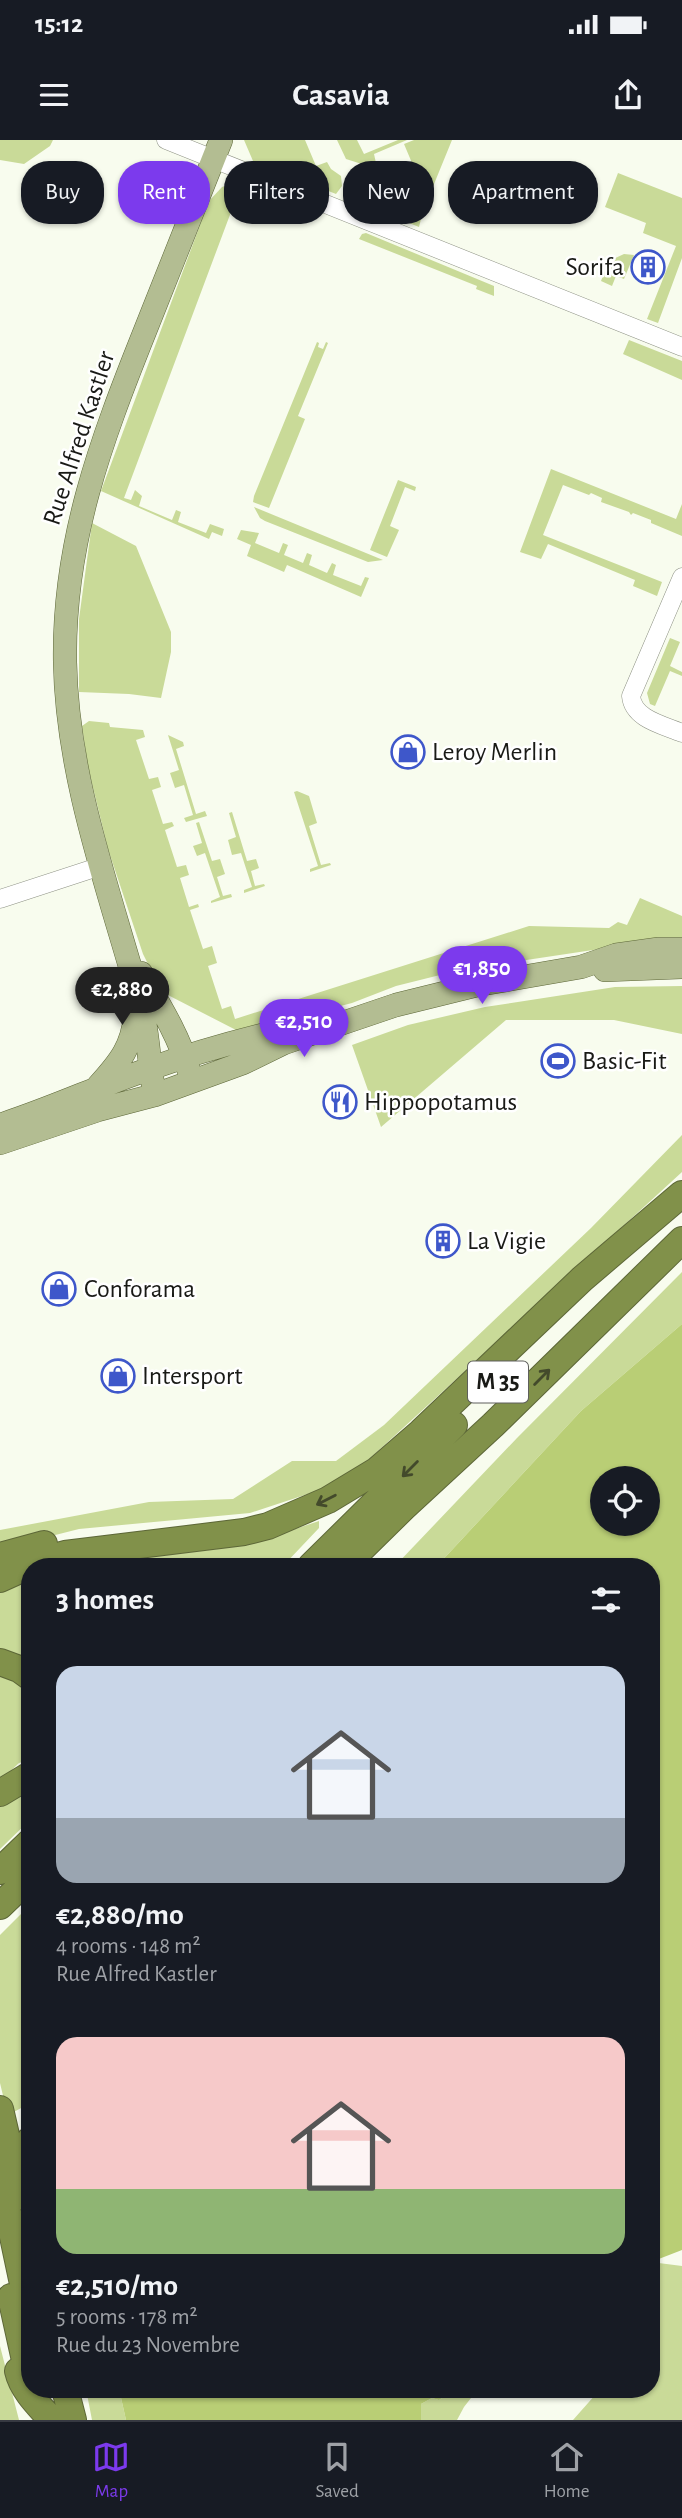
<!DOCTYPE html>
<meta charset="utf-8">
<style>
:root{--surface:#171b24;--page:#20242c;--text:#f1f3f6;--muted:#9ea1a6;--line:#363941;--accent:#7c3aed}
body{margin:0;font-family:"Alegreya Sans",sans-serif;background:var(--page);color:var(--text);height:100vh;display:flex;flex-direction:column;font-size:26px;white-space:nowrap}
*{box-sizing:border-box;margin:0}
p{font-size:23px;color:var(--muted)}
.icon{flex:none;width:38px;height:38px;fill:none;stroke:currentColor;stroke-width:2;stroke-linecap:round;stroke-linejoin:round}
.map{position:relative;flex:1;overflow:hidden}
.side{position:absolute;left:21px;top:1418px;width:639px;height:840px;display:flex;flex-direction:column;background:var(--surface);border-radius:28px;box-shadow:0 2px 5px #0004}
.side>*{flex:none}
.guide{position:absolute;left:21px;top:21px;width:640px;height:63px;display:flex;gap:14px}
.tools{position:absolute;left:590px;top:1326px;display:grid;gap:14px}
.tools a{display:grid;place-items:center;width:70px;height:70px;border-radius:50%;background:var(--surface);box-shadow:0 2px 5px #0004;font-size:35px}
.price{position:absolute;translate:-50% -60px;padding:0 16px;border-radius:24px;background:var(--accent);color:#fff;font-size:23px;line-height:46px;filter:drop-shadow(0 2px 4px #0008)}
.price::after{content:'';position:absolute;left:50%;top:42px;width:21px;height:16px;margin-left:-10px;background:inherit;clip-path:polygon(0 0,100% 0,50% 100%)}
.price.selected{background:#222;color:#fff}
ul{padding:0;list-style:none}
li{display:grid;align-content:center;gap:14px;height:371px;padding:0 35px}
li span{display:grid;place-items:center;height:217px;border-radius:21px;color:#555}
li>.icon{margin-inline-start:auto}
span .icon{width:126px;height:126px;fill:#fffc;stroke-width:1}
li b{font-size:30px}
h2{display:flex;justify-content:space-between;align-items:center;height:84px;padding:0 35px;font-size:30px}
.pill{padding:0 24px;border-radius:28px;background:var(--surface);box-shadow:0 2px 5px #0004;font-size:24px;line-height:63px}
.pill.selected{background:var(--accent);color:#fff}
.status{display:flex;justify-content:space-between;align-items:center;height:49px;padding:0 35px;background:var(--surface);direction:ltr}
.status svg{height:19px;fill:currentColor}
header{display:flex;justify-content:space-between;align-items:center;height:91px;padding:0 35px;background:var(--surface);font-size:32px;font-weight:600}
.menu{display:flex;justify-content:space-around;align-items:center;height:98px;border-top:2px solid var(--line);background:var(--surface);font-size:19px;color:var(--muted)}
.menu a{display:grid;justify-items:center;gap:4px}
.menu .selected{color:var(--accent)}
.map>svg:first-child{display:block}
.green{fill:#c9da98}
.water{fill:#b9ce75;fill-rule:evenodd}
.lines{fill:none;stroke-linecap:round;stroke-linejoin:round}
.minor-casing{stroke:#8e9285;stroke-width:19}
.major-casing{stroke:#5d6738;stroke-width:24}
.highway-casing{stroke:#5d6738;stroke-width:28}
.minor{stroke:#fff;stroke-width:18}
.major{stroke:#b3bd92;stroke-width:23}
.highway{stroke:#81914a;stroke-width:26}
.oneway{stroke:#434a2b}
.labels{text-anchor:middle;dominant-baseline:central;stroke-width:5;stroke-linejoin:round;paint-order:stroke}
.shield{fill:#fff;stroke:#5e5f5c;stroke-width:2}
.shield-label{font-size:24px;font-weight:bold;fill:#191a16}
.poi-label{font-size:26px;fill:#191a16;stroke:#fff;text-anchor:start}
.street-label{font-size:26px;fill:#191a16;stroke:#fff}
</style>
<div class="status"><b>15:12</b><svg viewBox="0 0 49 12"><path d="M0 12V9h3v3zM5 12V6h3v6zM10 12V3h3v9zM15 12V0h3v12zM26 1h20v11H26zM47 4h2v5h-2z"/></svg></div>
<header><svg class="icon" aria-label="menu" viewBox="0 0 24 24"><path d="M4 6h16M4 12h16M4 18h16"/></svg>Casavia<svg class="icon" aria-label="share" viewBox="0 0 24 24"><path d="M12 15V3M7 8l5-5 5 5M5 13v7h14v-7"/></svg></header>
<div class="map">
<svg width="682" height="2280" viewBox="0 0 682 2280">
<rect width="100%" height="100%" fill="#f8fcee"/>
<path class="green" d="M0,0H53L50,6L24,24L0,20Z
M244,0H305L316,26L327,22L331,29L341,36L342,46L336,54L253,21Z
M337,0H357L364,14L398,0H407L374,14L376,23L368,26L346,19Z
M414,0H452L423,71L419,87L354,61C354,47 360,41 372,36L378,49L406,38L402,27L412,23L404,4Z
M618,33L682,58V118L658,183L647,179L676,106L643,93L646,83L605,67Z
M233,43L237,56L124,358L131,360L135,350L142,356L139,366L172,380L176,370L181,372L178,382L206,393L210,384L224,389L222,396L212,392L209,399L101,351L209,61L222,47Z
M366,93L494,146V156L476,149L477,146L359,99L362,94Z
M624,114L634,115L624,139L616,136L612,146L601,141L609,121Z
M629,200L682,221V240L623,214Z
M317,202L319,203L318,207L323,209L326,202L328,203L298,276L305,279L269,368L253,362L254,356Z
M551,329L676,379L682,364V396L651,383V380L633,373L631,375L629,372L601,362L602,358L591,353L589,355L563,345L543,395L662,442L657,456L633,446L635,440L548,404L541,419L520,412Z
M398,340L416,347L415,351L405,347L390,386L399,390L387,417L370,410Z
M254,367L383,420L368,422L265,381L260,378Z
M92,383L136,406L171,492V512L161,558L129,554L79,552V479Z
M241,390L259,393L255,403L279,413L283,403L288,405L284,415L303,423L307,413L312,415L309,425L327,433L332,423L336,425L333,435L361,446L365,437L369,438L361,457L287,425L284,432L247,416L251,405L237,399Z
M670,498L680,502L670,526L682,532V536L670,531L655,566L650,564L647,553Z
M89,581L109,583L110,587L143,590L145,597L136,600L149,639L158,637L161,647L152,650L163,684L172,682L174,686L165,690L177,727L186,725L189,735L180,738L189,767L198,764L199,767L190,770L203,809L212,806L217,823L208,826L222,869L231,866L235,879L529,786L609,788L618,782L627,785L640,758L682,776V800L653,801L460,830L396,846L352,863L259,887L236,890L162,852L143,814L108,709L88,627L82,586Z
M168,595L183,602L184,606L176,609L196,674L205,671L207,676L186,682L184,678L193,675L184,645L175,648L170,633L179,630Z
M297,651L309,656L317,683L309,686L321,725L330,723L331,725L310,732V729L318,726L294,652Z
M232,672L247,721L256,719L259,728L251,731L255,746L264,744L265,746L244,753V750L252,747L241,713L232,715L228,700L236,697L229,673Z
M199,682L212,721L220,719L225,734L217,737L223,756L231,754L232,757L211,763V761L220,757L205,713L197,716L193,706L202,703L196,683Z
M682,846V894L614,880H506L381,987L352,905L408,885L485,867L615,847Z
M682,995V1032L354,1333L326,1348L250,1373L79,1389L0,1409V1390L149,1362L233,1359L292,1321H336L384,1285L591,1088Z
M682,1132V1184L581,1271L437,1426H395L517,1298Z
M319,1381V1388L283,1426H74L217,1409L265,1399Z
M30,1438V1524L0,1511V1453L9,1446Z
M0,1531L30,1546V1620L19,1623L0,1641Z
M30,1649V1680L0,1709V1661Z
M30,1765V1935L23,1967L12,1973L6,1968L0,1943V1795Z
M651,2122L682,2126V2280H573L596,2254L594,2249H651Z
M0,2206L19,2280H0Z
M86,2249H119L126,2280H92Z
M455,2249H478L464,2267L457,2280H421V2264L432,2258L439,2260Z"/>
<path class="water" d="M682,1184V2110L651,2122V1426H437L581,1271ZM602,1339H648V1384H602Z
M119,2249H455L439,2260L432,2258L421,2264V2280H126Z"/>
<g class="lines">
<defs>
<path id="minor" d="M166,0L682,207
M682,437L631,556C633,579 663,585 682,593
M0,759L101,726"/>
<path id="major" d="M605,830L682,827
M141,833C159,864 179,896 189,931
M98,946C119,923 134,905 135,873
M155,955C148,924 149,891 140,861C109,750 67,638 65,522C63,402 101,301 145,191C170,127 196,64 221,0
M0,985C50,969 97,947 146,930C196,912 246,898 297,887
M0,1003L98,970L155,955L243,923L284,903L396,865L477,845L581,827L616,815L659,809H682"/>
<path id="highway" d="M0,1416L44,1404
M311,1426L454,1285
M344,1426L403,1368L493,1285L682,1100
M0,1439L42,1420L65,1414L244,1392L268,1386L328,1360L376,1331L421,1292L582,1139L682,1054
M0,1522L19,1529L30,1537
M0,1653L30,1635
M0,1731L30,1702
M0,1766L30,1737
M0,1969L20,2056
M30,2000V2018
M0,2035L30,2177
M11,2157L30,2243
M18,2231C22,2249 37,2264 50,2278
M65,2249L73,2280"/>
</defs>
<use href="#minor" class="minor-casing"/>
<use href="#major" class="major-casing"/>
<use href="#highway" class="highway-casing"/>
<use href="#minor" class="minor"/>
<use href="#major" class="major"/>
<use href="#highway" class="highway"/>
</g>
<defs><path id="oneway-shaft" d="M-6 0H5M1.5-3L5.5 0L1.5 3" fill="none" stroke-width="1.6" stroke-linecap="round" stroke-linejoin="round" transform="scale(1.75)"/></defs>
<g class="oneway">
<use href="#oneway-shaft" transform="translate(542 1237) rotate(-45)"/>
<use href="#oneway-shaft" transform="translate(410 1329) rotate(135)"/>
<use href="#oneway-shaft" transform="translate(326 1360) rotate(153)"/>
</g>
<defs>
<symbol id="building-ring" viewBox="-11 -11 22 22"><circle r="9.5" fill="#fff" stroke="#3e57ca" stroke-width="1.5"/><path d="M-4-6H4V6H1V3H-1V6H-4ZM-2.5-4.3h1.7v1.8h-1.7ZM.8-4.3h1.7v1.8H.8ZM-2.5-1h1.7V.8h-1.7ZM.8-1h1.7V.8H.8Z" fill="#3e57ca"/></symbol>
<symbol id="shop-ring" viewBox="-11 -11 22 22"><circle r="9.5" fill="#fff" stroke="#3e57ca" stroke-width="1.5"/><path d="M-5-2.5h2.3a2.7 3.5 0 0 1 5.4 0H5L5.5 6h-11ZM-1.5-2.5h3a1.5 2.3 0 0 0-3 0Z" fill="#3e57ca"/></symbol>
<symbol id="stadium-ring" viewBox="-11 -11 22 22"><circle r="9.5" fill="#fff" stroke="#3e57ca" stroke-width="1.5"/><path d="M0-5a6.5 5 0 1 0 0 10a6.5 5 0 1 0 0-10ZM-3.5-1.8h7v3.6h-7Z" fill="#3e57ca"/></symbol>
<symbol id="restaurant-ring" viewBox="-11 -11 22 22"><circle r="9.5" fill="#fff" stroke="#3e57ca" stroke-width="1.5"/><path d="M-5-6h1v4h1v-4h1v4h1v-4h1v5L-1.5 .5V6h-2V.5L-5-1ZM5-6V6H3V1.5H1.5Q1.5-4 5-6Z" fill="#3e57ca"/></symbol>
</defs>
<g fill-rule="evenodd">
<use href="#building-ring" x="629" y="108" width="38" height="38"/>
<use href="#shop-ring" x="389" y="593" width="38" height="38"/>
<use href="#stadium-ring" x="539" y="902" width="38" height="38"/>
<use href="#restaurant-ring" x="321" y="943" width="38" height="38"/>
<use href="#building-ring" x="424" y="1082" width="38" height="38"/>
<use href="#shop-ring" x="40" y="1130" width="38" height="38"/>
<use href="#shop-ring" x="99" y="1217" width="38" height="38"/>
</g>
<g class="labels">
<rect class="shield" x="468" y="1221.5" width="60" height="41" rx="5"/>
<g class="shield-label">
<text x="498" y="1242">M 35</text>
</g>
<g class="poi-label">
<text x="624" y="127" text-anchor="end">Sorifa</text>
<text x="432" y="612">Leroy Merlin</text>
<text x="582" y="921">Basic-Fit</text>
<text x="364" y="962">Hippopotamus</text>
<text x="467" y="1101">La Vigie</text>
<text x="84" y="1149">Conforama</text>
<text x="142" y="1236">Intersport</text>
</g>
<g class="street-label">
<text transform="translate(79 298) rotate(-72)">Rue Alfred Kastler</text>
</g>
</g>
</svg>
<div class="tools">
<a><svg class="icon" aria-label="locate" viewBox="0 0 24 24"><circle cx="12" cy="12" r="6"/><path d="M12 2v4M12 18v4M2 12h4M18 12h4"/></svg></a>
</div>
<b class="price" style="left:482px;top:866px">€1,850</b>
<b class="price selected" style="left:122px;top:887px">€2,880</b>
<b class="price" style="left:304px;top:919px">€2,510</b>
<div class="guide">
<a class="pill">Buy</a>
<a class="pill selected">Rent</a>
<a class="pill">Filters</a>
<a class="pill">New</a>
<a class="pill">Apartment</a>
</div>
<section class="side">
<h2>3 homes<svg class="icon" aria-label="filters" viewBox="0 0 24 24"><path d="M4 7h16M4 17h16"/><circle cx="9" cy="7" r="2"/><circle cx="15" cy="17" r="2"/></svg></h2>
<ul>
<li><span style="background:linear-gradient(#c9d6e8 70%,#9aa5b1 0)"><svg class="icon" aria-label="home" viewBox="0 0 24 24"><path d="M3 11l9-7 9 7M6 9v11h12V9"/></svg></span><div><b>€2,880/mo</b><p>4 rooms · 148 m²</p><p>Rue Alfred Kastler</p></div></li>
<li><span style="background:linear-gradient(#f6c9c9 70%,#8fb573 0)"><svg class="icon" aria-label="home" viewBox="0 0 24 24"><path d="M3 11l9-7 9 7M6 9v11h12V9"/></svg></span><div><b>€2,510/mo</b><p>5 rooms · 178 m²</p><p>Rue du 23 Novembre</p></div></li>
</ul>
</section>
</div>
<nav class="menu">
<a class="selected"><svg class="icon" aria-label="map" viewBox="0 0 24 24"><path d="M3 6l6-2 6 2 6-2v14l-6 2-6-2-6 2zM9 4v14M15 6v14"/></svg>Map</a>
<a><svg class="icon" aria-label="saved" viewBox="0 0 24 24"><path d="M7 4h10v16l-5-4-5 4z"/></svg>Saved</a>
<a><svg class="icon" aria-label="home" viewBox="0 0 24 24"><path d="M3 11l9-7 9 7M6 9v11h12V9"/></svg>Home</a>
</nav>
